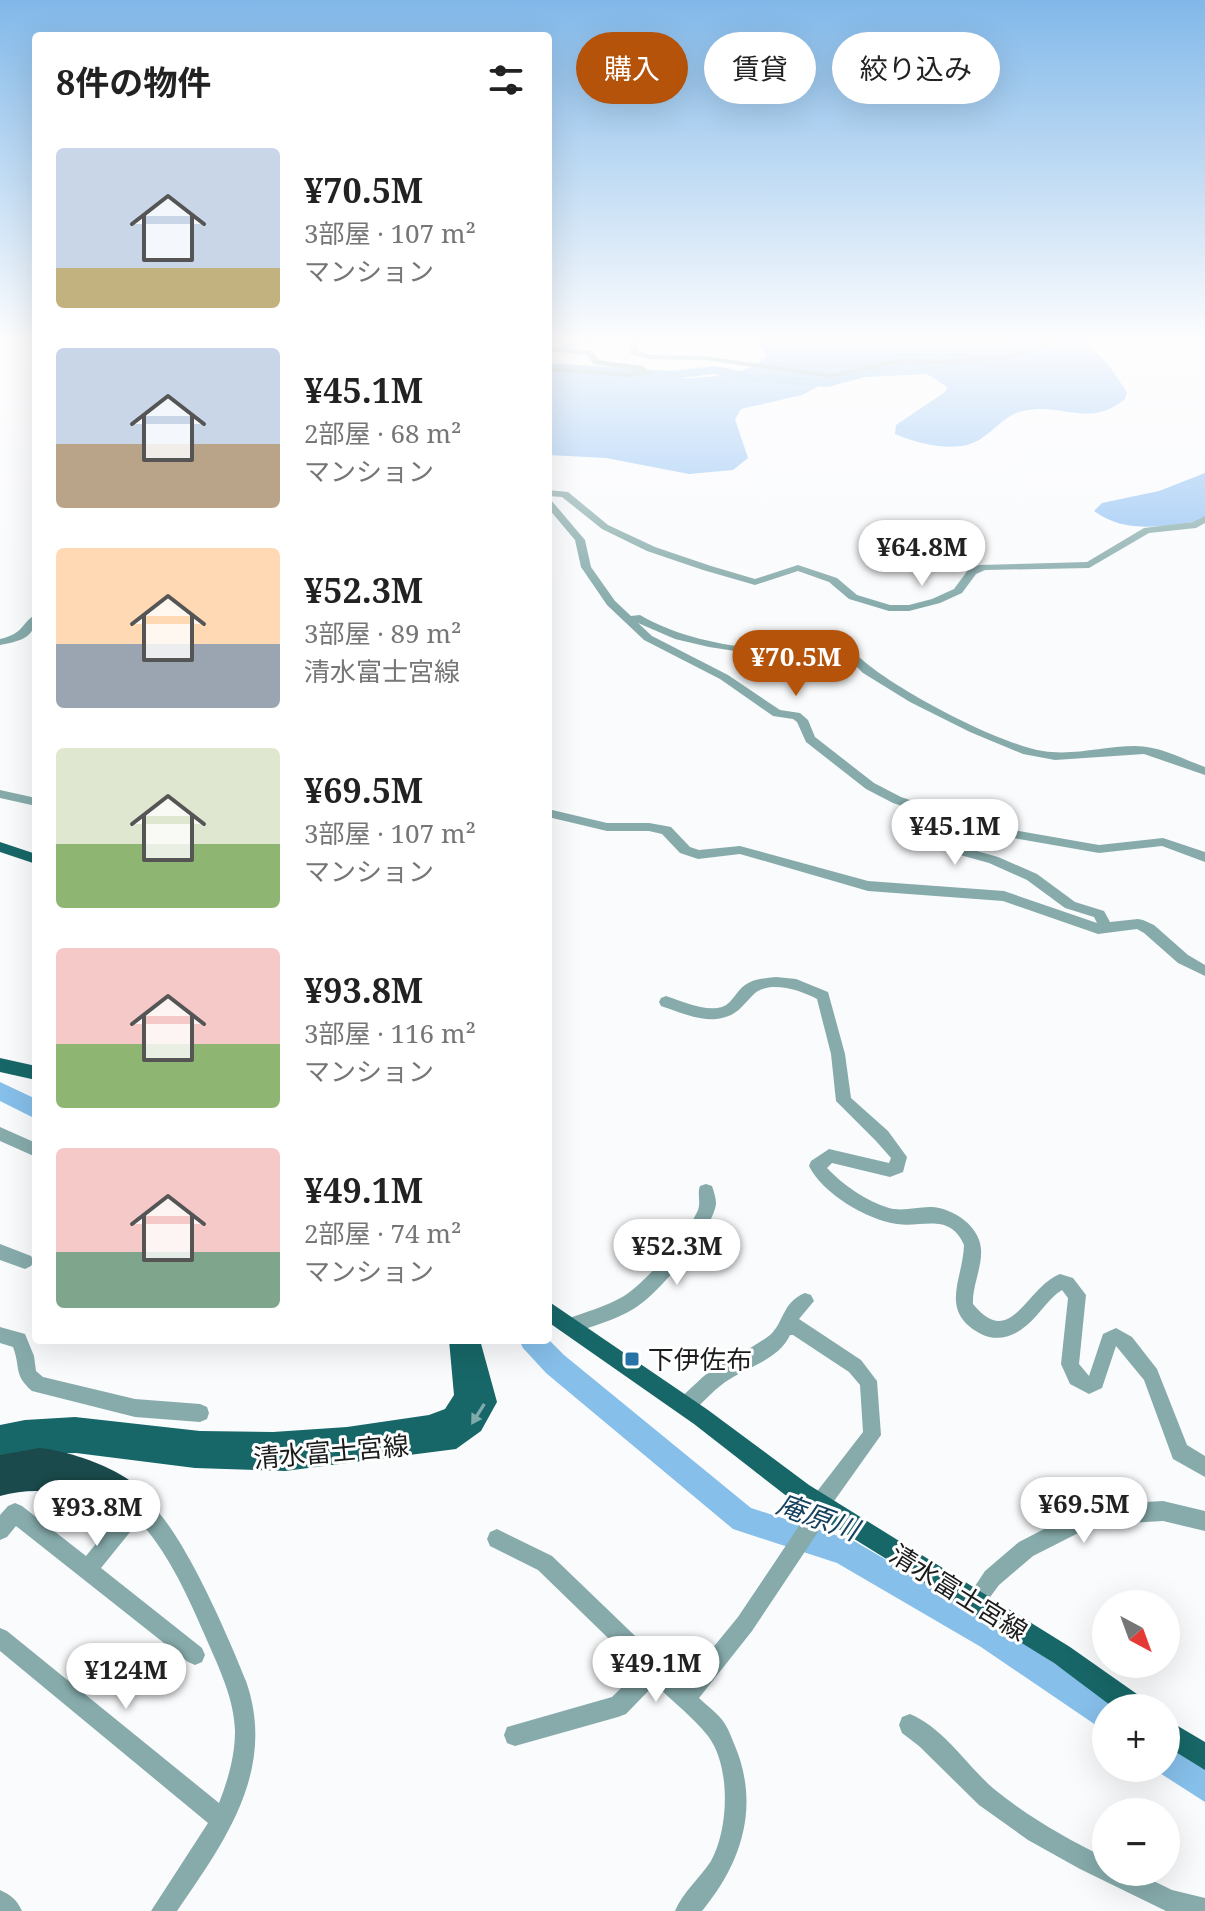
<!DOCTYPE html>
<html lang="ja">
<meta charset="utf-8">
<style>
:root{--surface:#fff;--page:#f2f2f2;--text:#222;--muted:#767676;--accent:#b45309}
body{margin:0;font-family:"Noto Serif","Noto Sans JP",serif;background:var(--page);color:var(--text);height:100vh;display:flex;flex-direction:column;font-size:30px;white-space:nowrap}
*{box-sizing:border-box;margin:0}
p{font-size:26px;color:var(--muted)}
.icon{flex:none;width:44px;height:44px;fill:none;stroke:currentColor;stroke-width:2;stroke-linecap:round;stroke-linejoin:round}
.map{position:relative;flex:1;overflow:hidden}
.side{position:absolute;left:32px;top:32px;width:520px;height:1312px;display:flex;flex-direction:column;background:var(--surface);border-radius:8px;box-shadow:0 8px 32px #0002}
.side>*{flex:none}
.top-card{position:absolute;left:576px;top:32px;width:508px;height:72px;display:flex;gap:16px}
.needle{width:52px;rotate:139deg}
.controls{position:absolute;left:1092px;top:1590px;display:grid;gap:16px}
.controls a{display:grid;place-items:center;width:88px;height:88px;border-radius:50%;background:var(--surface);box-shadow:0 8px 32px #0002;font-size:40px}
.price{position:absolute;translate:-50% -68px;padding:0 18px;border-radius:28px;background:#fff;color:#222;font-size:26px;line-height:52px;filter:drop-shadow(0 2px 4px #0008)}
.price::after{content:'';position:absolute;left:50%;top:48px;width:24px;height:18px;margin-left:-12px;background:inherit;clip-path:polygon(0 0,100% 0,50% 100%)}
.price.on{background:var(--accent);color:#fff}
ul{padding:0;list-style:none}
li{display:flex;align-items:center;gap:24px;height:200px;padding:0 24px}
li span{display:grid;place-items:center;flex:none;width:224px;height:160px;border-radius:8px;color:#555}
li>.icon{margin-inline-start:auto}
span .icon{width:96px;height:96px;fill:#fffc;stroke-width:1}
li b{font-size:34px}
h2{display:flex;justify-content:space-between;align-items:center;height:96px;padding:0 24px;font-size:34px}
.pill{padding:0 28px;border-radius:36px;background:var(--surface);box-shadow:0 8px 32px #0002;font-size:28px;line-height:72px}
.pill.on{background:var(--accent);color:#fff}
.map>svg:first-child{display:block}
.forest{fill:#95c4f4}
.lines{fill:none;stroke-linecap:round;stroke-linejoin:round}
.river{fill:#86bfea;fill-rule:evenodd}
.minor{fill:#87abab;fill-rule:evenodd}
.major{fill:#186768;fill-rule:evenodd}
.highway{fill:#1a4a4b;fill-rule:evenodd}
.oneway{fill:#80abac}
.poi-dot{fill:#2873a6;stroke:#fff;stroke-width:3}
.labels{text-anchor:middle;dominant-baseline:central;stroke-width:6;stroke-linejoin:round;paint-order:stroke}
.near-poi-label{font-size:26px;fill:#1b1c1c;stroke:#fff;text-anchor:start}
.near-street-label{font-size:26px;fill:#1b1c1c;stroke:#fff}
.near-water-label{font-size:28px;font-style:italic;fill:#184360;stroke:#fff}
</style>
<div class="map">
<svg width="1205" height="1911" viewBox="0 0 1205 1911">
<rect width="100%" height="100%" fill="#fafbfd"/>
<path class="forest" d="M756,340H1083L1107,363L1127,392L1125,399C1088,430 1060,400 1019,412C999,419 988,440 967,445C944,450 916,443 895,434L896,425L945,392L947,387L927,374L847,378L829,381L802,395L741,409L735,419L748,458L733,470L689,474L606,458L548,455V365C599,374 730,394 767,356Z
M1205,473V520C1168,526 1126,535 1094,511L1102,503L1159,491Z"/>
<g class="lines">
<path class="river" d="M548,363L671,371L714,366L755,374L828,379L892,364L898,368L828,387L755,382L714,374L671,379L548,371Z
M0,1082L36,1099V1119L0,1101Z
M548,1339L564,1355L751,1508L854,1541L1001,1627L1117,1706L1106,1708V1732L981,1647L837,1563L733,1529L546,1373L523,1348L519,1340Z
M1166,1743L1205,1767V1802L1155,1770L1166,1768Z"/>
<path class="minor" d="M550,340H560L566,343L614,340L566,348L592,351L599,360L642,366L653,373L629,377L548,371V367L629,373L641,371L593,364L587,355L548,351V347L564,348Z
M632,340H640L637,351L650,355L704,356L830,374L903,358L939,360L1010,355L1053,340H1065L1011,359L939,364L903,362L830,378L704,360L650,359L630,354Z
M548,490L568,492L608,525L655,547L711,566L755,579L798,565L837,578L857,595L890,605H909L932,599L954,589L968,570L979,565L1087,562L1144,528L1193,522L1205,516V523L1196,528L1149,533L1089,568L985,570L976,574L962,593L940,603L909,611H889L849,599L829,582L798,571L755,585L703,570L647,551L602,529L562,497L548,496Z
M548,499L551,500L585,540L591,567L615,601L631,616L640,615C688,643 747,649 803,653C821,655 841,654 859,657C894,689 996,743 1043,751C1074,756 1104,746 1135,746C1160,746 1182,759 1205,767V775L1144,754L1055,760L1023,754L970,732L910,702L863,673L852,662L773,657L709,647L675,639L638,623L652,636L728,675L780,710L800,713L808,720L815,737L874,783L901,797L937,809L945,818L1099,845L1163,838L1205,852V862L1162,846L1099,853L940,825L926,831L908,829L909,832L998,857L1037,874L1075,902L1104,911L1110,922L1138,919L1143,920L1154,925L1188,955L1205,965V976L1178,963L1144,933L1137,929L1098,934L1003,901L868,891L740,854L698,859L680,853L662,834L649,831H607L548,817V809L607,823H649L666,826L671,827L690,847L699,850L740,846L868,881L1004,891L1097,923L1094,917L1065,908L1027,880L989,863L899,838L895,828L903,821L925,822L932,819L929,815L893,803L866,789L806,742L797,722L793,719L773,716L720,679L644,640L607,605L581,567L575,540L548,508Z
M36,614C36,638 21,641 0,645V639C24,634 21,623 36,614Z
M0,790L36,798V806L0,798Z
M776,977L796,979L828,992L845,1054L851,1098L888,1131L907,1157L903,1172L890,1177L832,1163L827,1168C843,1185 866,1201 889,1208C904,1212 918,1206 933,1207C952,1209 975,1223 980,1243C985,1262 972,1284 973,1304C1011,1351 1026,1287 1060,1274L1073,1278L1086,1295L1079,1364L1089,1376L1103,1334L1116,1328L1132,1337L1157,1369L1187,1445L1205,1456V1477L1173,1459L1144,1380L1116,1346L1102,1388L1089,1394L1070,1384L1061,1364L1068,1298L1062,1290C1047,1299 1037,1319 1022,1329C1010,1338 995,1341 981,1334C938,1311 963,1280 964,1245C950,1212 922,1228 897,1224C867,1220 822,1193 809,1166L811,1161L829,1149L889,1163L891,1158L876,1141L836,1101L831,1054L817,999C800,990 767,979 752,996C742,1006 737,1015 722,1018C703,1023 679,1012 661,1006L659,1002L661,998L666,996C682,1001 705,1012 722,1007C733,1003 736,991 745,985C753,979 765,978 776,977Z
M0,1127L36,1143V1157L0,1141Z
M706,1184L712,1186C714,1192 716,1198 716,1204C713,1230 658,1294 635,1308C616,1320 592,1326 571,1334L565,1332L562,1326L565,1320C584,1312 606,1307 624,1296C645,1283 688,1234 698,1210C701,1202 697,1194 700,1186Z
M0,1244L31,1256L34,1261L31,1266L25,1269L0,1260Z
M805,1293L811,1295L814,1301L799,1319L861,1360L877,1381L881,1435L832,1504L830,1514L752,1631L699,1698C707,1706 719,1714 725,1724C729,1730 732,1739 735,1746C760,1806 742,1863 702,1911H675C683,1892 700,1878 711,1861C729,1829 731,1766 708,1736C693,1717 672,1701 655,1684L626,1714L618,1717L515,1746L507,1743L504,1735L507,1727L612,1697L640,1669L538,1570L490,1546L487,1539L490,1532L497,1529L552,1556L684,1683L738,1617L811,1508L809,1505L812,1498L863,1432L860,1385L849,1372L793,1335H790C780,1358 749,1367 730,1379C716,1387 704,1402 692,1412L685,1415L678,1412L676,1406L678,1400C691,1389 703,1375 716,1367C734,1356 753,1348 770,1335C784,1323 782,1302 805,1293Z
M0,1327L25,1334L34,1356L36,1371L43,1377L135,1399L200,1404L207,1407L209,1413L207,1419L200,1422L135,1417L32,1391C13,1374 21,1368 13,1347L0,1343Z
M139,1496C176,1512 230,1641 246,1681C277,1770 225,1841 177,1911H151L208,1823L0,1651V1628L7,1631L219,1803C228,1780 235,1756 235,1731C234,1698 219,1668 206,1638C188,1597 170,1555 139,1521L101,1568L202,1648L205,1655L202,1662L195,1665L188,1662L16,1526L7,1537L0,1540V1515L8,1506L15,1503L22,1506L86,1556L132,1499Z
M1163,1501L1205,1511V1531L1163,1521L1094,1525L1033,1556L999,1585L982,1608L975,1611L968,1608L965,1601L985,1571L1019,1542L1085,1508L1092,1505Z
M910,1714C944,1728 967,1766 994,1789C1028,1817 1067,1839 1106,1858V1872H1135L1172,1890L1205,1898V1911H1166L1080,1869L1028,1840L979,1805L919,1746L902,1733L899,1725L902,1717Z
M0,1890C11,1895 17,1900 22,1911H0Z"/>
<path class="major" d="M0,842L36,854V864L0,852Z
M0,1058L36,1066V1080L0,1072Z
M548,1301L708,1410L809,1485L1070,1647L1144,1699L1147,1708H1114L1054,1663L793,1501L694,1424L548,1322Z
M449,1340H480L497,1402L481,1431L456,1449L285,1471L195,1468L76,1453L36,1454L0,1463V1425L25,1420L75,1417L200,1431L273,1432L347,1427L429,1415L445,1409L454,1395Z
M1166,1719L1205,1742V1770L1166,1746Z"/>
<path class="highway" d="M39,1448C72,1451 139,1473 153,1506L149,1516L139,1520L107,1500L99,1503C65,1492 35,1486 0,1496V1455Z"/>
</g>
<defs><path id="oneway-solid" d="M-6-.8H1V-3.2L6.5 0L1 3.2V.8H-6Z" transform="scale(2)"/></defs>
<use class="oneway" href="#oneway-solid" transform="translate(478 1414) rotate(122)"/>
<linearGradient id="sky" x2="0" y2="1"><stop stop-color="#81b8e9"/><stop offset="0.56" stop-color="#fdfdfe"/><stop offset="1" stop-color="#fdfdfe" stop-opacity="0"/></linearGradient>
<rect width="1205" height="608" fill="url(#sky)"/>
<rect class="poi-dot" x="624" y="1351" width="16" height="16" rx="4"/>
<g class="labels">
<g class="near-poi-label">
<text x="648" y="1359">下伊佐布</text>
</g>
<g class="near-street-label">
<text transform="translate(331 1451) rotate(-5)">清水富士宮線</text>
<text transform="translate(959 1592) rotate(32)">清水富士宮線</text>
</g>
<g class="near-water-label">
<text transform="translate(818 1516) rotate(20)">庵原川</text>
</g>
</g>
</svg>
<div class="controls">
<a><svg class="needle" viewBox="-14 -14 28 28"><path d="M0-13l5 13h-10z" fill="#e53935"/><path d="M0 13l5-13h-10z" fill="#767676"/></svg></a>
<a>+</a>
<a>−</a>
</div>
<b class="price" style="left:922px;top:588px">¥64.8M</b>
<b class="price on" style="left:796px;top:698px">¥70.5M</b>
<b class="price" style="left:955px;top:867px">¥45.1M</b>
<b class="price" style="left:677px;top:1287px">¥52.3M</b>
<b class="price" style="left:1084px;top:1545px">¥69.5M</b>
<b class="price" style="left:97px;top:1548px">¥93.8M</b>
<b class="price" style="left:656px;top:1704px">¥49.1M</b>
<b class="price" style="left:126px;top:1711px">¥124M</b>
<div class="top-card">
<a class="pill on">購入</a>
<a class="pill">賃貸</a>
<a class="pill">絞り込み</a>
</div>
<section class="side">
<h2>8件の物件<svg class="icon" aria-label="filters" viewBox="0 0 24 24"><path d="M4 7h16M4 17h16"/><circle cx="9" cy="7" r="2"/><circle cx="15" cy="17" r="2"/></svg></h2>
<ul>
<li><span style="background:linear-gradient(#c9d6e8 75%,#c2b280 0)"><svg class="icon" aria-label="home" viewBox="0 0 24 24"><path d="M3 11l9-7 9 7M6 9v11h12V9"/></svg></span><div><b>¥70.5M</b><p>3部屋 · 107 m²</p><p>マンション</p></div></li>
<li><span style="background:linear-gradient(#c9d6e8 60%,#b9a48a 0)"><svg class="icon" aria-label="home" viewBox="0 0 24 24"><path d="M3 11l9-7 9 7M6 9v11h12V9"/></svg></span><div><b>¥45.1M</b><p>2部屋 · 68 m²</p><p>マンション</p></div></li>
<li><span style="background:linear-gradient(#ffd9b3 60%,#9aa5b1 0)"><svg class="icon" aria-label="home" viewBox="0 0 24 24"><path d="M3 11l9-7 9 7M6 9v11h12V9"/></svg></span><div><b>¥52.3M</b><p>3部屋 · 89 m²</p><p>清水富士宮線</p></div></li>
<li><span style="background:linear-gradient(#dfe7d0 60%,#8fb573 0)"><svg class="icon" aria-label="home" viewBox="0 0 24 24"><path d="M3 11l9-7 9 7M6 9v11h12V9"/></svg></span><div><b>¥69.5M</b><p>3部屋 · 107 m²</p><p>マンション</p></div></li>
<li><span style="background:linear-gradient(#f6c9c9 60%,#8fb573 0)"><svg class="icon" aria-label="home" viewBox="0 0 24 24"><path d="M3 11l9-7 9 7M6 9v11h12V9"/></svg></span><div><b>¥93.8M</b><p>3部屋 · 116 m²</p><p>マンション</p></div></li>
<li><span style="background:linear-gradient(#f6c9c9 65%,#7fa58c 0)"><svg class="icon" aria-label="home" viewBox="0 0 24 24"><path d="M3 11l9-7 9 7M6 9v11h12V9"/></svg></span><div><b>¥49.1M</b><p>2部屋 · 74 m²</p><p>マンション</p></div></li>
</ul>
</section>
</div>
